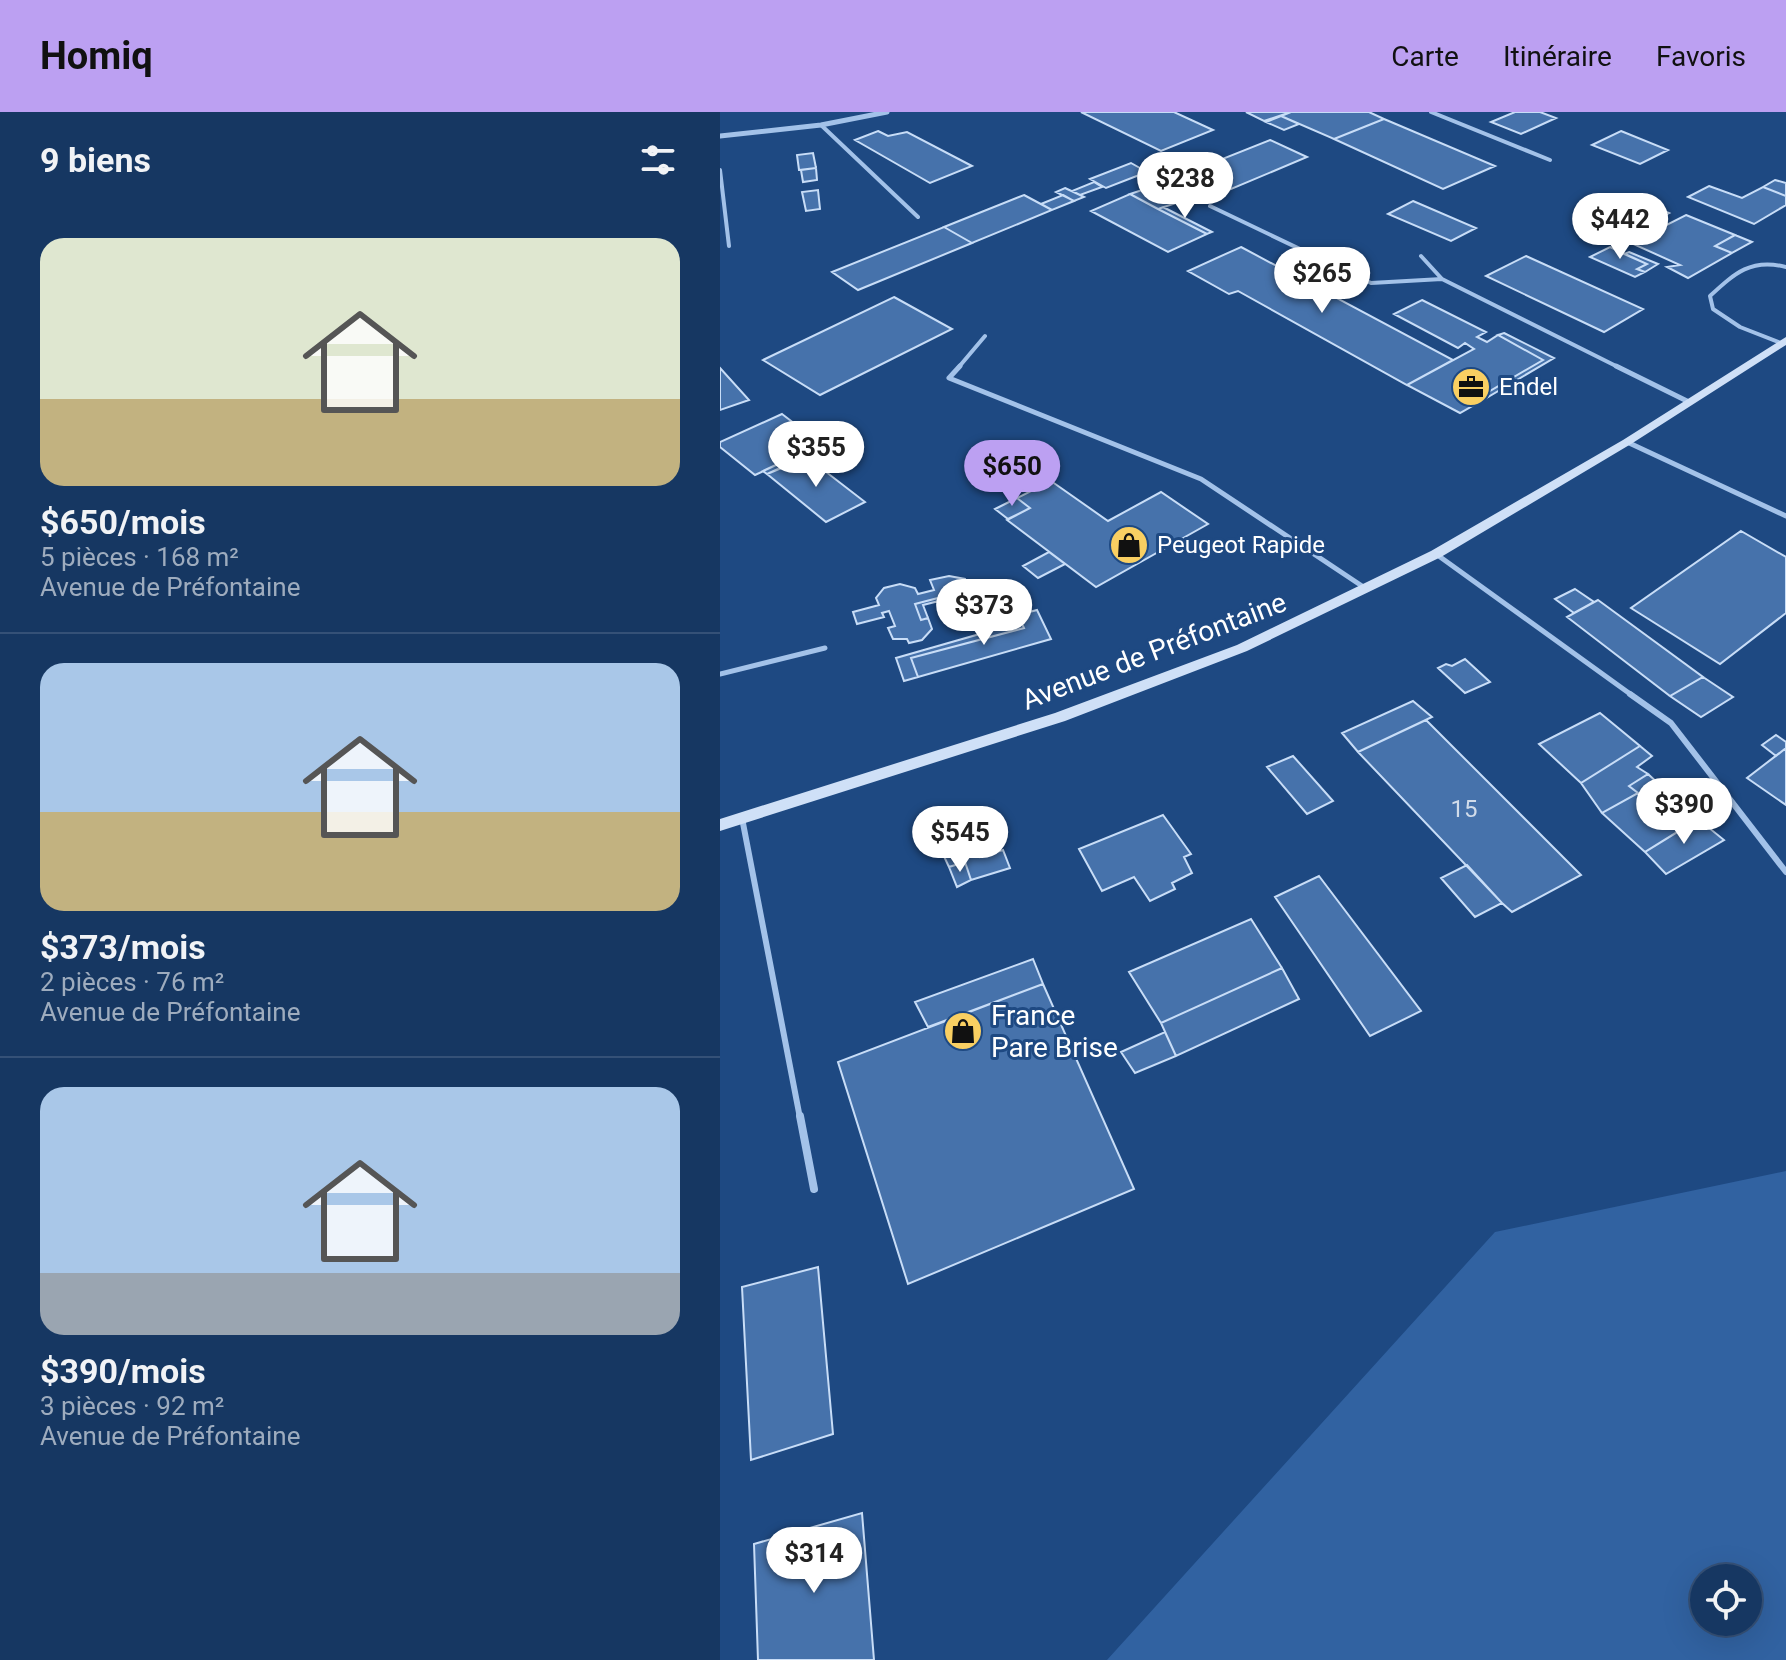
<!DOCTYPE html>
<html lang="fr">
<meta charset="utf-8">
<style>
:root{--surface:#163762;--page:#1f3f68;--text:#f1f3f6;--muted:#9eacbe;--line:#355177;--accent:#bca0f2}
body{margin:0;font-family:Roboto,sans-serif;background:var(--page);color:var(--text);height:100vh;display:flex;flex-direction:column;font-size:30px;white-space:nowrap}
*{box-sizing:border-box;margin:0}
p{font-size:26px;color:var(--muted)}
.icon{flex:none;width:44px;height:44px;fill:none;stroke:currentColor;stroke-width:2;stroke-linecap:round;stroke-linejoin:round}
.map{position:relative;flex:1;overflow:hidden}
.panel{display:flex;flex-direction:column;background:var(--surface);width:720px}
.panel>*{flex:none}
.fabs{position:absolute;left:970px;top:1452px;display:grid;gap:16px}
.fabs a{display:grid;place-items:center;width:72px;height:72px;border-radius:50%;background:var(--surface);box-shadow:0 8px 32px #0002,0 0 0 2px var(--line);font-size:40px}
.price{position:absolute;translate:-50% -68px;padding:0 18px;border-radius:28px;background:#fff;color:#222;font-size:26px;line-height:52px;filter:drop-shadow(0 2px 4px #0008)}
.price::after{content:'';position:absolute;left:50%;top:48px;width:24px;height:18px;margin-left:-12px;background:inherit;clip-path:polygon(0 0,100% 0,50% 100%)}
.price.on{background:var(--accent);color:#111}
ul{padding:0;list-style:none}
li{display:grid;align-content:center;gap:16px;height:424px;padding:0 40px}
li+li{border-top:2px solid var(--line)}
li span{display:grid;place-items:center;height:248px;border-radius:24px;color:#555}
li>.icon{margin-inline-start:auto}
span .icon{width:144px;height:144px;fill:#fffc;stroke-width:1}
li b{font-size:34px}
h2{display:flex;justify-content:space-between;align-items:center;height:96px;padding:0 40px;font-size:34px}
header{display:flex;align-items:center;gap:48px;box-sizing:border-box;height:112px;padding:0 40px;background:var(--accent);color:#111}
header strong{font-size:38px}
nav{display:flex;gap:44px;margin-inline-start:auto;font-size:28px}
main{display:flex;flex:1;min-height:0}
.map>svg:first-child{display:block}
.green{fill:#3162a1;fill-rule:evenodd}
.building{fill:#4672ab;stroke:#c8ddf7;stroke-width:2}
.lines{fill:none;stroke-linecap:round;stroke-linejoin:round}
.lane-far3{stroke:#a3c2e9;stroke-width:4}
.lane-far2{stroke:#a3c2e9;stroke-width:5}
.lane-far1{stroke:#a3c2e9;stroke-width:6}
.lane{stroke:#a3c2e9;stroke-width:8}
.street{stroke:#a3c2e9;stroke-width:5}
.secondary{fill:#cfe0f7;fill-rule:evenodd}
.labels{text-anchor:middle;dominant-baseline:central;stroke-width:6;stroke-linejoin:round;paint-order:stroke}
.far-poi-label{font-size:24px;fill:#fff;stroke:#1e4982;text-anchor:start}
.number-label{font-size:24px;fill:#d1dcea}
.street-label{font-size:28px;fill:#fff;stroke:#1e4982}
.poi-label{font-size:28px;fill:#fff;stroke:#1e4982;text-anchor:start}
</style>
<header>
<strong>Homiq</strong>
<nav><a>Carte</a><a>Itinéraire</a><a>Favoris</a></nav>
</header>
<main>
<section class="panel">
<h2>9 biens<svg class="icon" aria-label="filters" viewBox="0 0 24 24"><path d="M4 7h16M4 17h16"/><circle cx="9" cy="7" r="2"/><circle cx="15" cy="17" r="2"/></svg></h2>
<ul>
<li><span style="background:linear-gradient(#dfe7d0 65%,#c2b280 0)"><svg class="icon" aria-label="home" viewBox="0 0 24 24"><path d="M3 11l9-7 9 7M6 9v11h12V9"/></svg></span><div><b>$650/mois</b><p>5 pièces · 168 m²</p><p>Avenue de Préfontaine</p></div></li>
<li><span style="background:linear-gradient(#a9c7e8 60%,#c2b280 0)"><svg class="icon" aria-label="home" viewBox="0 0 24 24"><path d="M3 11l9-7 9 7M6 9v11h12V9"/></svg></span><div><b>$373/mois</b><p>2 pièces · 76 m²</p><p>Avenue de Préfontaine</p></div></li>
<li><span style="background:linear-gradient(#a9c7e8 75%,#9aa5b1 0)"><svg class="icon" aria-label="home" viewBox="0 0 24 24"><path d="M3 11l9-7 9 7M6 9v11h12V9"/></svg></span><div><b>$390/mois</b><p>3 pièces · 92 m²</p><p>Avenue de Préfontaine</p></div></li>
</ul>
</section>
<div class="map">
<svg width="1066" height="1548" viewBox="0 0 1066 1548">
<rect width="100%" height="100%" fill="#1e4982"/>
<path class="green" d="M1066,1059V1548H387L775,1120ZM984,1466H1028V1510H984Z"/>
<path class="building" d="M361,0H454L493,18L441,39Z
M526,0H571L544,9Z
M571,0H649L664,7L614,27L561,4Z
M795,0H820L836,6L801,22L771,10Z
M561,4L579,12L564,18L546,10Z
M664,7L775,54L723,77L614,27Z
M158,19L168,24L187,20L252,54L210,71L135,28Z
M901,19L948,38L920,52L872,33Z
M550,28L587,45L504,80L467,61Z
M93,41L96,56L79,58L77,43Z
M411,51L427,60L386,76L370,67Z
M96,56L97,68L83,70L81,58Z
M1055,68L1066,71V84L1043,75Z
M374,70L382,75L360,83L352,79Z
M989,74L1022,86L1043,75L1066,84V93L1034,112L968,85Z
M345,76L360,83L364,85L354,89L336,80Z
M425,77L453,92L438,97L410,82Z
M98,78L100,97L86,99L82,80Z
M410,82L438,97L487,122L448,140L371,99Z
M304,83L332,98L252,131L224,115Z
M343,83L354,89L332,98L321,92Z
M693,89L756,116L731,129L668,102Z
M924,90L949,101L899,126L874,114Z
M443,95L492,120L487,122L438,97Z
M966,103L1015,123L995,134L1012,141L968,166L947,155L960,153L911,131Z
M224,115L252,131L138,178L112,160Z
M1015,123L1032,130L1012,141L995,134Z
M521,135L733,248L687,273L518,179L509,182L468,159Z
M890,135L927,152L917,157L925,160L915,165L870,145Z
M909,140L938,152L925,160L917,157L927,152L904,142Z
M806,144L923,197L884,220L766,164Z
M174,185L232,217L100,283L43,248Z
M702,188L766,220L757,225L767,230L778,223L823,248L765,282L768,285L740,301L687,273L754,237L745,231L738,236L674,202Z
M784,221L834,246L768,285L765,282L823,248L778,223Z
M0,256L29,288L0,298Z
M62,302L101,332L35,363L0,335V330Z
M92,336L98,341L47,362L43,359Z
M86,344L88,346L145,390L106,410L47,362Z
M331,369L388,409L441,380L488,412L376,475L287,408L310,396L297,386Z
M297,386L310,396L288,407L275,397Z
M1021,419L1066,445V501L1000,552L911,496Z
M329,440L345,452L318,466L303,454Z
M229,464L245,467L252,484L243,494L223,499L218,486L195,492L201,508L208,506L212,517L202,528L189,531L187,527H173L168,516L175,514L169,499L162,501L164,505L137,512L133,500L159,493L156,486L164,476L180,472L195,476L198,482L214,478L210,468Z
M855,477L874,490L854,501L835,487Z
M218,486L219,489L203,493L208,506L201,508L195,492Z
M878,488L983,565L950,584L847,505Z
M317,498L331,527L198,565L191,546L304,516L298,503Z
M298,503L304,516L191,546L198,565L184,569L176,546L291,513L288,506Z
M745,547L770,570L745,581L718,556L726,552L732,554Z
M983,565L1013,585L981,605L950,584Z
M693,589L712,605L638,640L622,621Z
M880,601L920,634L861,671L819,632Z
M706,608L861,763L792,800L782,791L638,640Z
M1056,623L1066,630V636L1056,644L1042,633Z
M920,634L932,644L917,655L928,662L909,674L918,681L882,701L861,671Z
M1066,636V693L1027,666Z
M573,644L613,689L587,702L547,655Z
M928,662L941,674L922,684L909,674Z
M918,681L959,719L925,740L882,701Z
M443,703L471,742L464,745L472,761L452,771L455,777L430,789L414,765L382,779L359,737Z
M978,707L1004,728L946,762L925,740Z
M247,711L260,745L283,738L290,756L251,768L245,750L229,755L213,721Z
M245,750L251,768L237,775L229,755Z
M747,753L782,791L755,805L721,766Z
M599,764L701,899L650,924L555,785Z
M531,807L562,856L441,911L409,860Z
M313,847L323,872L208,915L195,890Z
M562,856L579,887L456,944L441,911Z
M323,872L414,1077L188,1172L118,950Z
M445,920L456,944L415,961L401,940Z
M98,1155L113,1322L31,1348L22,1175Z
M142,1401L154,1548H38L34,1432Z"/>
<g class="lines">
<path class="lane-far3" d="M711,0L830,48
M101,13L198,105
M0,58L9,134
M490,94L651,171L722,167L900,256
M701,144L722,167
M1061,231L1020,215L993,197L990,184C1015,161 1031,146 1066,155
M238,256L265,224"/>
<path class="lane-far2" d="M240,254L229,266L481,367L645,476
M896,254L969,290
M907,330L1066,404
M716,442L913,584
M0,562L105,536"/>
<path class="lane-far1" d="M910,582L951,611L1066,760
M22,706L80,1006"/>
<path class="lane" d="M80,1004L94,1077"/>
<path class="street" d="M0,24L101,13L167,0"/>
<path class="secondary" d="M1066,225V233L911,332L721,445L527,539L345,609L0,719V707L335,601L517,533L711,439L903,328Z"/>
</g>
<defs>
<symbol id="office-disc" viewBox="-11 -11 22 22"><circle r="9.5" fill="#f9cf62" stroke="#1e4982"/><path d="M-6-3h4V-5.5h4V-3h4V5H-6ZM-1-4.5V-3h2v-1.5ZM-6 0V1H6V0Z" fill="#111"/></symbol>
<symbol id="shop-disc" viewBox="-11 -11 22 22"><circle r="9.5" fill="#f9cf62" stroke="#1e4982"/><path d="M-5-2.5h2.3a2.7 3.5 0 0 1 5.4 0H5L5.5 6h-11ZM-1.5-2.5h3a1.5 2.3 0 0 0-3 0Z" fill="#111"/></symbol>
</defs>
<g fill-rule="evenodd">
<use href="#office-disc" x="729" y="253" width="44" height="44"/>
<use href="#shop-disc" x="387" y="411" width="44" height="44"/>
<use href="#shop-disc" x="221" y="897" width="44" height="44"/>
</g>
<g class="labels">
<g class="far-poi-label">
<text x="779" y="275">Endel</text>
<text x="437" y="433">Peugeot Rapide</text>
</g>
<g class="number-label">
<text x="744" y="697">15</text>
</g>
<g class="street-label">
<text transform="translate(434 539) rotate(-21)">Avenue de Préfontaine</text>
</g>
<g class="poi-label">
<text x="271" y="903">France<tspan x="271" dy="32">Pare Brise</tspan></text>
</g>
</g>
</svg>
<div class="fabs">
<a><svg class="icon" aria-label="locate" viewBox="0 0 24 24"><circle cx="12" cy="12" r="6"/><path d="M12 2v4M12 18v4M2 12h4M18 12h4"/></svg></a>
</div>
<b class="price" style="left:465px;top:108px">$238</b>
<b class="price" style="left:900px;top:149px">$442</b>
<b class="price" style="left:602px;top:203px">$265</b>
<b class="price" style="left:96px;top:377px">$355</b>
<b class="price on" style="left:292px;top:396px">$650</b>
<b class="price" style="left:264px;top:535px">$373</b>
<b class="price" style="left:964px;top:734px">$390</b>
<b class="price" style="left:240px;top:762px">$545</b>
<b class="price" style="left:94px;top:1483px">$314</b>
</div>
</main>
